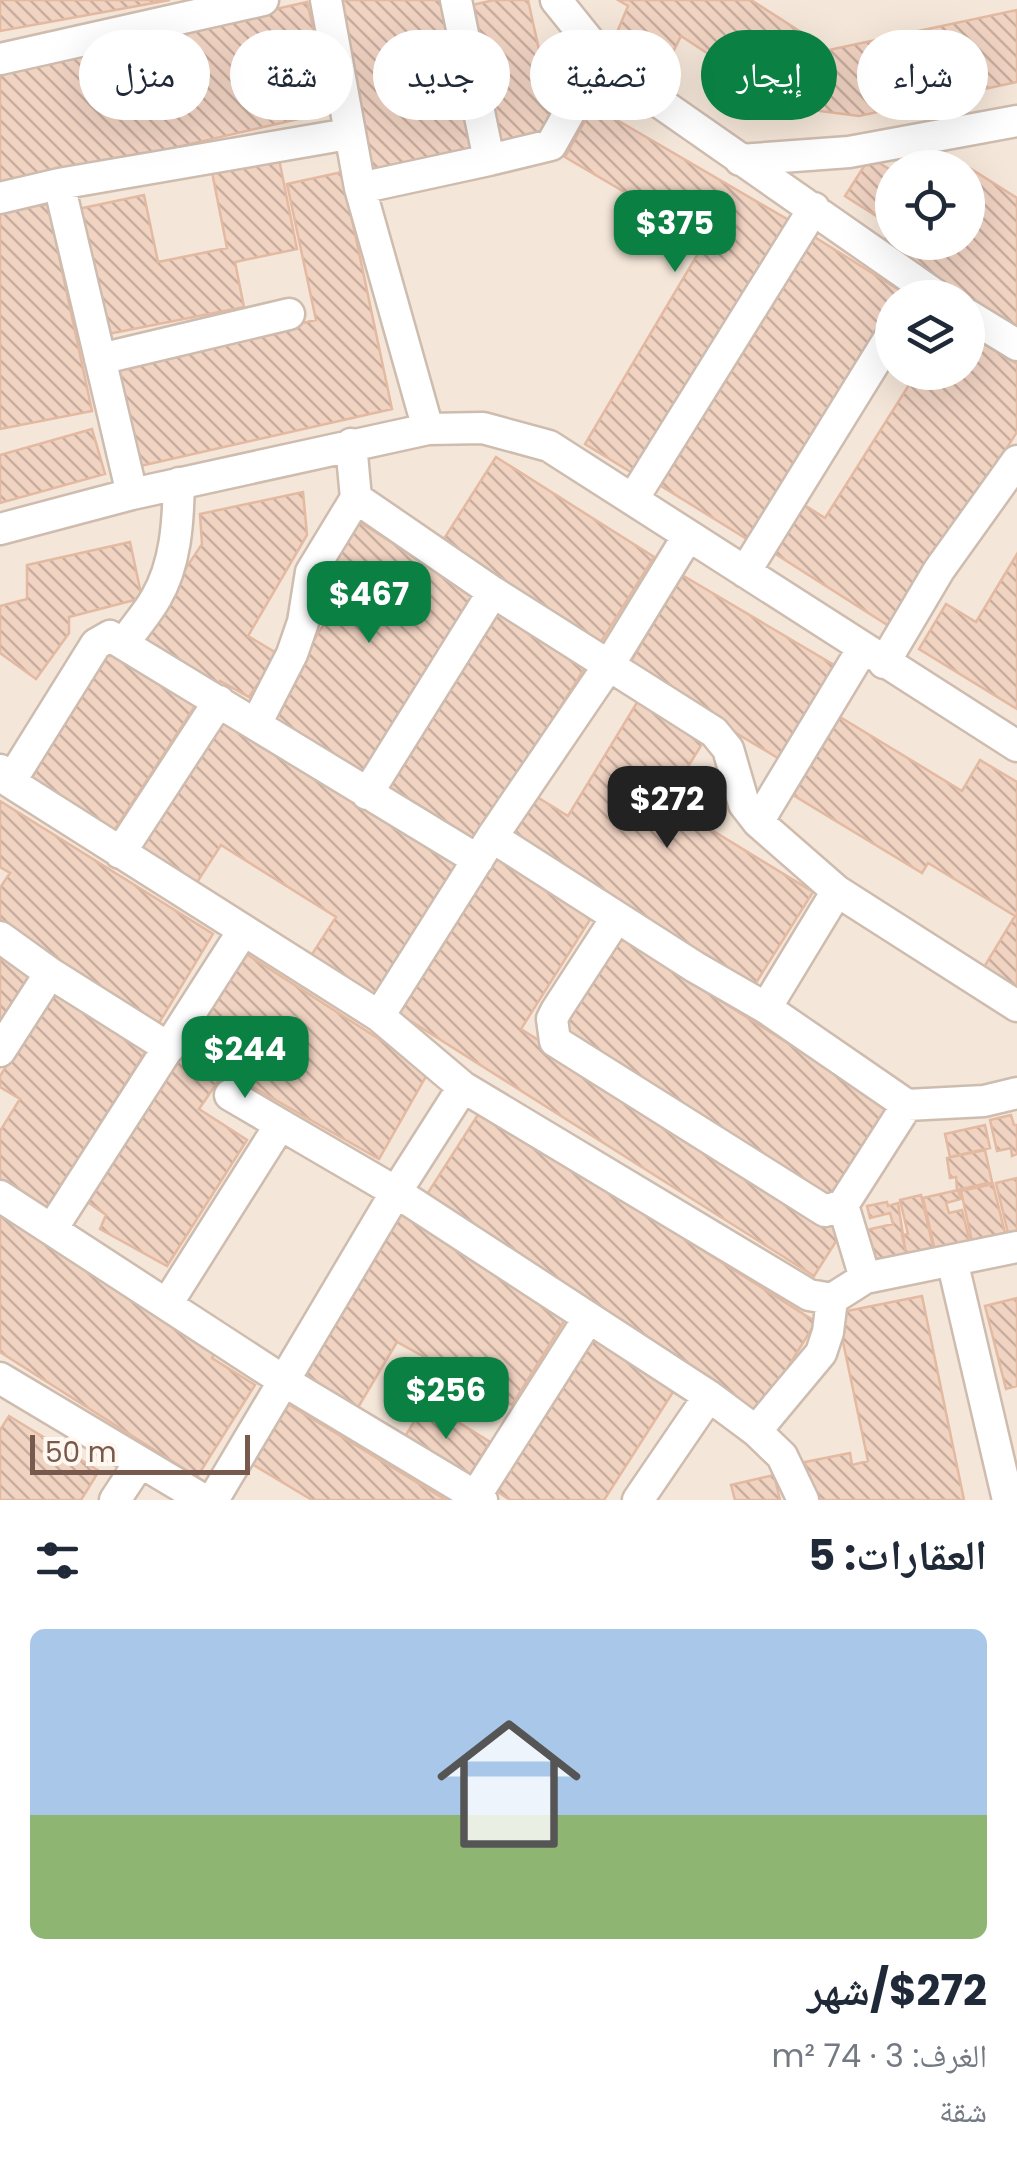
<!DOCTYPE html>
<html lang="ar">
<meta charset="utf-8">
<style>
:root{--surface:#fff;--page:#f2f2f3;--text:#1f2937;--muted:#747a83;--accent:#0b8043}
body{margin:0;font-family:Poppins,"Noto Naskh Arabic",sans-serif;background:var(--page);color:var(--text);direction:rtl;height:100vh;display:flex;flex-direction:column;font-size:38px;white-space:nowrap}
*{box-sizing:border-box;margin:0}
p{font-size:32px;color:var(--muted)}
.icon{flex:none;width:55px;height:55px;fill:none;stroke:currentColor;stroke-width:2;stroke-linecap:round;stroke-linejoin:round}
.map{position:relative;height:1500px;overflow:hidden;direction:ltr}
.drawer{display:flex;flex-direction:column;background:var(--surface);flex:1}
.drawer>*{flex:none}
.hud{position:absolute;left:30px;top:30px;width:958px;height:90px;direction:rtl;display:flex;gap:20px}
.fabs{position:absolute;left:875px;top:150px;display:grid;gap:20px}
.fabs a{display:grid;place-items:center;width:110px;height:110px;border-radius:50%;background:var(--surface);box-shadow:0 10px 40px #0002;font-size:50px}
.scale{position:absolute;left:30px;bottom:25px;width:220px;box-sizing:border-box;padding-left:10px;border:5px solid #775a4d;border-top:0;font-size:28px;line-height:35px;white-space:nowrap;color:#775a4d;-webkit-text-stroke:8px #fff8f0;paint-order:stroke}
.price{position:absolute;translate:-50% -85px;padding:0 22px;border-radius:20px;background:var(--accent);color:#fff;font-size:32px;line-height:65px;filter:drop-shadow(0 2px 5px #0008)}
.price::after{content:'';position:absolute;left:50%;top:60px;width:30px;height:22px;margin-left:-15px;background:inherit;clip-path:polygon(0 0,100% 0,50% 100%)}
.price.on{background:#222;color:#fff}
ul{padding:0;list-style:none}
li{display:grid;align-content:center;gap:20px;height:530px;padding:0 30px}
li span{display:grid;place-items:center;height:310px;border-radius:15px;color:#555}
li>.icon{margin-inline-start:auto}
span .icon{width:180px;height:180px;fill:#fffc;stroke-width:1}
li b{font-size:42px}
h2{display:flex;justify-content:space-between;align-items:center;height:120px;padding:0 30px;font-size:42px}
.tag{padding:0 35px;border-radius:45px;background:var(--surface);box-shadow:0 10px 40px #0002;font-size:35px;line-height:90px}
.tag.on{background:var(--accent);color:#fff}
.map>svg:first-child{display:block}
.residential{fill:#f4e6d8;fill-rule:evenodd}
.building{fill:url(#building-back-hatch);stroke:#e4b9a2;stroke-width:2.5}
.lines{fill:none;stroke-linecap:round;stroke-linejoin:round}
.street-casing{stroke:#cebcaf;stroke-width:35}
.street{stroke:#fff;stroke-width:30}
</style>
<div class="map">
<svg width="1017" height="1500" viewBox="0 0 1017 1500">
<defs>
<pattern id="building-back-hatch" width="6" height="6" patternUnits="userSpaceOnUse" patternTransform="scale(2.5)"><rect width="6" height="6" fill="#f1d3c2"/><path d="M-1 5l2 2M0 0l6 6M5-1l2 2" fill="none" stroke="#c8aea0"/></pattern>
</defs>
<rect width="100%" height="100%" fill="#fcf4ea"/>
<path class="residential" d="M0,0H1017V1500H0ZM892,168H968V242H892ZM892,298H968V372H892Z"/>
<path class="building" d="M0,0H170L0,31Z
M334,0H441L473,152L370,174Z
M494,0H528L557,131L499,143L468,6Z
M618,0H751L829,50L1017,10V82L859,116L789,107L681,36L658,82L608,54L628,6Z
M307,2L333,111L0,188V72Z
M593,106L792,222L634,474L585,444L706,240L565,157Z
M938,148L1017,198V334L968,303V298H959L880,248L892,227V242H968V168H925Z
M278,154L297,249L235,262L244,307L103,335L78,209L144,195L158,262L227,248L211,167Z
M870,157L892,171V226L845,196Z
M342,172L392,409L136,467L113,364L316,320L287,184Z
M46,195L92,411L0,429V205Z
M813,236L904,293L902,298H892V312L750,541L658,484Z
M968,334L1017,364V432L892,628L771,551L801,503L825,518L914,377L907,372H968Z
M92,429L105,474L0,503V455Z
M496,457L654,557L599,645L440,545Z
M303,492L307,535L248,636L278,654L249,697L220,681L216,688L138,641L202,544L200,514Z
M353,518L474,594L363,773L268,714L347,587L320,571Z
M130,542L142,598L69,617V633L36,679L0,653V606L27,599V565Z
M1017,554V709L919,649L946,604L976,622Z
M682,575L839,668L783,761L627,668Z
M494,608L586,666L477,841L385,784Z
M106,648L195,706L110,837L22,780Z
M641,696L707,736L666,802L813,892L754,986L512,837L537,797L568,816Z
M220,714L461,866L374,1004L307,962L336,917L221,845L192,890L133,852Z
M840,717L962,791L980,760L1017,782V987L984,967L1015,916L928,863L922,873L793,795Z
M0,801L213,934L159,1023L0,928V888L10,873L0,867Z
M499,854L593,915L521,1029L842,1232L814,1276L398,1013Z
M615,934L889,1107L831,1198L558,1025Z
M240,950L429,1071L379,1159L225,1071L199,1109L247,1140L167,1266L100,1229L106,1215L82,1198Z
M0,951L34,972L0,1026Z
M57,984L151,1043L45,1213L0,1185V1131L20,1099L0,1087V1076Z
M481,1110L816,1322L758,1415L422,1202Z
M1011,1115L1014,1125H1017V1154L1012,1156L1011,1148L997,1151L990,1120Z
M985,1125L990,1148L950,1157L945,1134Z
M985,1150L992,1182L957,1190L956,1177L950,1178L947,1158Z
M1017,1178V1231L1008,1233L996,1183Z
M993,1184L1005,1233L972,1241L961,1191Z
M958,1190L961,1199L946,1203L949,1213L962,1210L971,1247L936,1255L923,1198Z
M921,1195L934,1251L907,1257L902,1235L908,1234L900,1200Z
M887,1202L888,1206L898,1203L907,1260L864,1269L862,1231L893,1224L890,1213L870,1218L867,1206Z
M0,1207L220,1346L212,1358L255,1385L197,1477L0,1352Z
M401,1211L568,1315L512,1405L397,1342L357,1409L299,1375Z
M922,1296L964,1500H813L805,1462L850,1453L852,1465L868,1461L837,1313Z
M1017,1298V1386L1006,1389L985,1306Z
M590,1330L677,1386L604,1500H510L489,1486Z
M283,1401L446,1500H312L247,1461Z
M426,1402L490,1442L465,1483L401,1443Z
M9,1416L99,1471L81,1500H0V1430Z
M774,1475L780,1500H735L731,1485Z"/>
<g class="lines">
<defs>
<path id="street" d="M326,0L360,188L428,429
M556,0L601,56L659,102L940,298
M0,59L263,0
M489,160L551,145L601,56
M740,160L849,152L1017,121
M59,184L132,494
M360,188L489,160L456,0
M0,198L59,184L348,134
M968,315L1017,345
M100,359L289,314
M351,444L356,498L493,592L714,732L728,749L744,804L758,822L837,891L1017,1006
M633,499L814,208
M0,529L132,494L428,429L483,428L549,446L1017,746
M745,572L892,334
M124,643C134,628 147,614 156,598C176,564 178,522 179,483
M884,663L939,570L1017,461
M256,724L292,654L303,622L311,572L356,498
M0,770L10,782L379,1016L463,1087L809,1295L832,1299L865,1278L1017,1247
M10,782L96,644L110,636L478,860
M367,794L493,592
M758,822L863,648
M492,837L695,967L766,1008L907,1105L984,1101L1017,1093
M120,853L219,701
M617,917L556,1011L552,1019L555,1041L825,1211L843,1205L907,1105
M0,937L50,973L169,1048
M766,1008L837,891
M379,1016L492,837L609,665L688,536
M0,1051L50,973
M230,1095L396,1192L709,1396L756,1431L782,1456L803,1500
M0,1196L284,1381L482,1500
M843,1205L865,1278
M52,1229L243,931
M952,1260L1008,1500
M167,1304L280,1125
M0,1378L204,1500
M756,1431L821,1353L828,1332L832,1299
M115,1500L140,1462
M213,1500L396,1192L463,1087
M473,1500L588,1319
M638,1500L709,1396"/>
</defs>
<use href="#street" class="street-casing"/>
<use href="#street" class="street"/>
</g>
</svg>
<div class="fabs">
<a><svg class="icon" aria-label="locate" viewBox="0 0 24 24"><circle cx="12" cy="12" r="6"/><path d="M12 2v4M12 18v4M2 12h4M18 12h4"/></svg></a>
<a><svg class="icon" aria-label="layers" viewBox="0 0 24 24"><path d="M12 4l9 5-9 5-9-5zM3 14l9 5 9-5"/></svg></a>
</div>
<div class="scale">50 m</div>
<b class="price" style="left:675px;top:275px">$375</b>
<b class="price" style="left:369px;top:646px">$467</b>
<b class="price on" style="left:667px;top:851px">$272</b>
<b class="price" style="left:245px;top:1101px">$244</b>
<b class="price" style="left:446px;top:1442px">$256</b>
<div class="hud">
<a class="tag">شراء</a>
<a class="tag on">إيجار</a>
<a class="tag">تصفية</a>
<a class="tag">جديد</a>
<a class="tag">شقة</a>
<a class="tag">منزل</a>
</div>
</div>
<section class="drawer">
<h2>العقارات: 5<svg class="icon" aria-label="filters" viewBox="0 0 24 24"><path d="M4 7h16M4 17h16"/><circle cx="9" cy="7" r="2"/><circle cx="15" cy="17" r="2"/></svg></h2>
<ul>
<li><span style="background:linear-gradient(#a9c7e8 60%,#8fb573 0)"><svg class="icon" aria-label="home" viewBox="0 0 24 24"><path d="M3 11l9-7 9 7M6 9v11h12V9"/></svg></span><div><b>$272/شهر</b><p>الغرف: 3 · 74 m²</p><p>شقة</p></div></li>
</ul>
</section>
